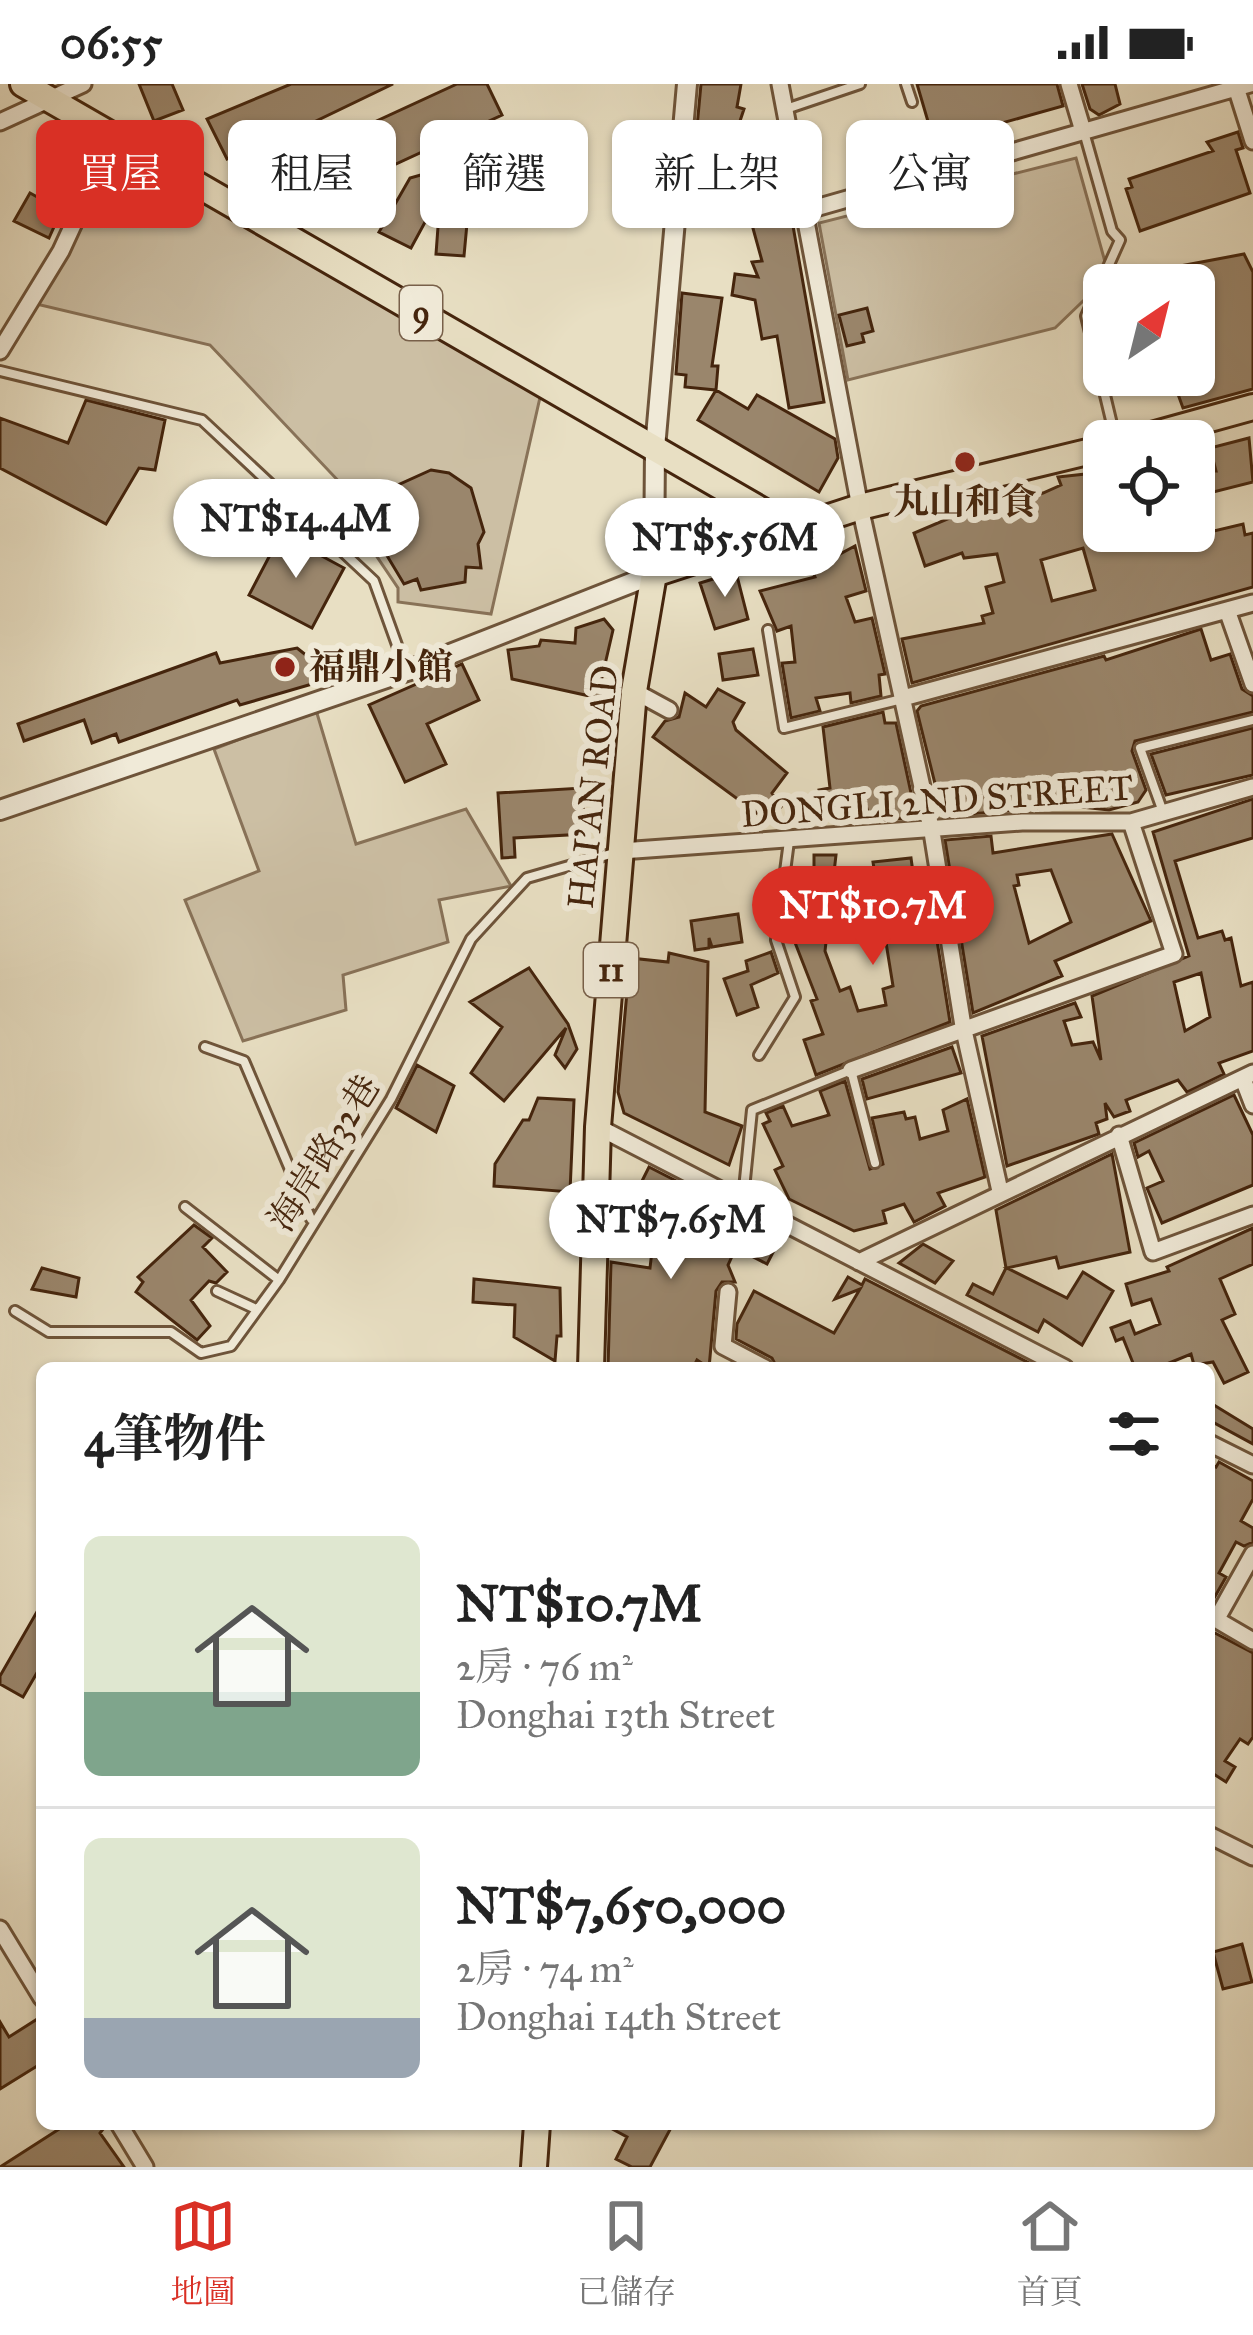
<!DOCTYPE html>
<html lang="zh-TW">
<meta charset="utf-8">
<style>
:root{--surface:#fff;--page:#f2f2f2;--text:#222;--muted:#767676;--line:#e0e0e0;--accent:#d93025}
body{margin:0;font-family:"IM FELL Great Primer","Noto Serif TC",serif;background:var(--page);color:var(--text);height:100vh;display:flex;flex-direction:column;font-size:45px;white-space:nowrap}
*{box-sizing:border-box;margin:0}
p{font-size:39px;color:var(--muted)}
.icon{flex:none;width:66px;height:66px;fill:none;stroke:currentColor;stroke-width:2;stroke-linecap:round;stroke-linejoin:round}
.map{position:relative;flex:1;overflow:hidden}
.details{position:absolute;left:36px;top:1278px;width:1179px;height:768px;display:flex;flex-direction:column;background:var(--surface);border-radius:18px;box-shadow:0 3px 9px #0004}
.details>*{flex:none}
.hud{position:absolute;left:36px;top:36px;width:1182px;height:108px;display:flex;gap:24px}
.needle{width:78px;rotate:35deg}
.controls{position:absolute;left:1083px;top:180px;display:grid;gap:24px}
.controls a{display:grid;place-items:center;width:132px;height:132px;border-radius:18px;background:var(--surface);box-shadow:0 3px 9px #0004;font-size:60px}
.price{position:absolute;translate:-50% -102px;padding:0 27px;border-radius:42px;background:#fff;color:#222;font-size:39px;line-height:78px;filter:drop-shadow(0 3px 6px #0008)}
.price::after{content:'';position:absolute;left:50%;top:72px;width:36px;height:27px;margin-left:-18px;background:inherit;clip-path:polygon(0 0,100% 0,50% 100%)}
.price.on{background:var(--accent);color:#fff}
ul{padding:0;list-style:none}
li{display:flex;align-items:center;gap:36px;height:300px;padding:0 48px}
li+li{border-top:3px solid var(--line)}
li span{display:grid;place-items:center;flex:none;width:336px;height:240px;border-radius:18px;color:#555}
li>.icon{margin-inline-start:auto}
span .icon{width:144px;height:144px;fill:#fffc;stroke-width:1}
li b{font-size:51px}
h2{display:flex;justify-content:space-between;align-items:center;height:144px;padding:0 48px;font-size:51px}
.tag{padding:0 42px;border-radius:18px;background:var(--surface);box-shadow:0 3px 9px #0004;font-size:42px;line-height:108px}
.tag.on{background:var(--accent);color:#fff}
.status{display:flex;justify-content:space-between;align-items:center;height:84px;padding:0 60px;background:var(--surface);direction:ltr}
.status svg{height:33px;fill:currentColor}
.dock{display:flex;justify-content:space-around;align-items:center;height:168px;border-top:3px solid var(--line);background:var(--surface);font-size:33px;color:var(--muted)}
.dock a{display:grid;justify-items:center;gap:6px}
.dock .on{color:var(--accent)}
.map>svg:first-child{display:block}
.green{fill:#ccbfa4;stroke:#887258;stroke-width:3}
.building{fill:#9a866c;stroke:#45250d;stroke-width:3;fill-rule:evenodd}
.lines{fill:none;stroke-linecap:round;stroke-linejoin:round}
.service-casing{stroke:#6e543a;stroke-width:14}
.minor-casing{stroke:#6e543a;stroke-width:21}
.tertiary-casing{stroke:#6e543a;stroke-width:24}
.primary-casing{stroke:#45250d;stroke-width:30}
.service{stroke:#f0ead8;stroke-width:8}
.minor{stroke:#f0ead8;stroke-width:15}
.tertiary{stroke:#f0ead8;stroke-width:18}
.primary{stroke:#e8dfc3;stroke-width:24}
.poi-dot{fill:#8f2418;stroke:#f0ead8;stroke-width:4.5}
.labels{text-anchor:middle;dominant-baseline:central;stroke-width:12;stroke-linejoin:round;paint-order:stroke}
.shield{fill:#f0ead8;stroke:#78604a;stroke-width:3}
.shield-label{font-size:33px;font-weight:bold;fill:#45250d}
.poi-label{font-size:36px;font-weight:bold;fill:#45250d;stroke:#f0ead8}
.street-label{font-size:36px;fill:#45250d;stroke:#f0ead8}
</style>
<div class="status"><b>06:55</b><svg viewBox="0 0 49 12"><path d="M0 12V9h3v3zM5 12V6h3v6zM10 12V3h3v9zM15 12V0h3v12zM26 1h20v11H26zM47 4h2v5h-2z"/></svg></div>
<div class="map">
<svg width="1253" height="2083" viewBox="0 0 1253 2083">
<rect width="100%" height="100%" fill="#e8dfc3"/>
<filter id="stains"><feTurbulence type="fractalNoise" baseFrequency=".00167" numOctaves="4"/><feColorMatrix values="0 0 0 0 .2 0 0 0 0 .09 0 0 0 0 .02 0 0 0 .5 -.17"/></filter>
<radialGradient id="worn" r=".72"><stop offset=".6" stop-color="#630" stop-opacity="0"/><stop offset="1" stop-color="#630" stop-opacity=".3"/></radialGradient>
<path class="green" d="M109,66L541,309L491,530L398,518V504L336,412L347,406L210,261L32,219Z
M1076,74L1109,192L1055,244L848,296L819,139Z
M316,626L356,760L466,725L511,802L439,816L448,858L343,891L346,926L243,957L185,816L259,787L214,665Z"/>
<path class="building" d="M139,0H172L183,26L154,37Z
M291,0H393L310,40L320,63L457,0H487L502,31L342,105L347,114L323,126L308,96L291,103L271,59L266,55L227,75L207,35Z
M701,0H741L737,23L744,25L732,61L777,51L824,318L789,324L777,252L762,255L755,216L732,211L735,190L758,193L752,178L762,177L751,137L689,129Z
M917,0H1057L1063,22L934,58Z
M1082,0H1115L1120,20L1099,31L1090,25Z
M1238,48L1243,64L1236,66L1250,109L1140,147L1126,105L1132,103L1129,95L1213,67L1207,58Z
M75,60L86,71L49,154L14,137L30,109L48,119Z
M456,81L411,164L379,148L410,94Z
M440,116L469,118L464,172L436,170Z
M1244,170L1253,188V305L1183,324L1171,291H1194V201H1181L1175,183Z
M682,209L722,214L712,282H718L716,306L685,303L686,291L676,290Z
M867,224L873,247L862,250L864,258L847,262L839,231Z
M716,306L748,325L757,311L835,355L838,374L819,408L698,336Z
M86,316L165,336L155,386L139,384L106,440L0,384V334L68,359Z
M1249,354L1253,398L1205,410L1214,447L1243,440L1245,451L1253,449V503L912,599L902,555L984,539L982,532L993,529L986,503L1004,498L997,470L964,474L962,469L925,482L914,449L952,433L1043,409L1061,401L1058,393L1104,388V447H1199L1194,387H1216L1210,364ZM1083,464L1095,506L1052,517L1041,476Z
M431,386L449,389L471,404L484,448L478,460L481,484L466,483L465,498L421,506L417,495L404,500L386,470L380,433L398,401Z
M281,450L344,484L312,544L249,511Z
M855,462L866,507L846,513L855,538L872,534L885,590L879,591L881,612L851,619L850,609L816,614L820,627L791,634L782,579L795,578L791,542L777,547L760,507L815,493L812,485Z
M736,488L748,535L715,545L700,499Z
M604,535L613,546L600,602L617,618L512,595L508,566L539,562L541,556L575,559L576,544Z
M1201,545L1211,576L1230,570L1242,605L1253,612V628L1135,657L1132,667L1146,706L1138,718L1109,726L1072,722L943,732L917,627L921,622L1104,572L1106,576Z
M297,564L321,583L326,596L240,621L237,616L119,658L116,650L92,659L84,636L24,657L18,640L216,569L220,579Z
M753,565L758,591L723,596L719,570Z
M462,580L479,616L427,640L446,680L405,698L369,621Z
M718,605L744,619L733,638L736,646L787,689L772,709L781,723L769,738L653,653L665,637L679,633L685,609L706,623Z
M883,628L885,639H896L914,723L907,724L910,734L870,737L866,721L823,728L819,706L830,704L823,643Z
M1253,644V691L1166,711L1151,670Z
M582,704L585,750L514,754L515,773L502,774L498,709Z
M1253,715V754L1175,777L1198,854L1222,847L1225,856L1231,854L1241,902L1253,898V967L1219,979L1224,990L1187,1008L1178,996L1126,1016L1130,1027L1114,1033L1105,1019L1107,1035L1096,1039L1099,1050L1007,1082L982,952L1075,919L1081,933L1064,937L1072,961L1093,958L1101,976L1092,912L1189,872L1153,748ZM1201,889L1210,933L1185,947L1174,898Z
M1112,750L1151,837L1055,877L1062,892L973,929L945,756L991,752L993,769ZM1051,786L1071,838L1029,859L1014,802L1019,801L1017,791Z
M814,771H836L825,867L840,907L850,903L858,927L886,921L883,905L893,902L873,778L911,774L914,796L927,794L950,938L816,991L804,956L823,950L811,917L817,915L787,838H802L799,807L814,805Z
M738,830L742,858L712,863L709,854V864L695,866L691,837Z
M771,868L778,889L751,901L758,923L737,931L724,895L748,887L746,877Z
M669,869L708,878L705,1028L742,1042L729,1081L624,1029L618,1008L630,874L668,878Z
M529,884L568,940L577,965L565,984L555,971L566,944L504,1017L471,989L502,943L470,918Z
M952,963L961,989L867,1015L862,995Z
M417,981L454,1002L436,1048L396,1024Z
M845,997L870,1085L883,1080L872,1034L904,1028L906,1035L915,1033L920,1055L948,1047L943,1026L967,1015L985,1093L938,1109L945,1122L914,1138L904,1120L883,1127L886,1139L854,1147L789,1115L775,1086L783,1082L763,1040L770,1037L766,1029L783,1022L792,1042L829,1031L820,1007Z
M1234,1011L1253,1051V1101L1162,1139L1147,1104L1163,1097L1149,1067L1138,1073L1134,1059Z
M538,1014L574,1016L570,1108L494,1102L495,1080L523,1036H529Z
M1112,1070L1130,1168L1059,1184L1056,1173L1007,1184L1067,1214L1083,1188L1113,1207L1082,1261L1044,1236L1038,1248L967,1211L973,1200L993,1210L1006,1184L996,1126Z
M649,1083L725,1122L714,1143L739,1157L728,1181L735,1198H722L716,1207L709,1284L697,1276L693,1284H608L611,1178L650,1184L657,1124L634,1113Z
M759,1139L782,1151L767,1180L744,1168Z
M194,1141L212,1154L203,1163L227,1188L216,1199L209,1197L191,1216L210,1242L197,1256L136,1208L143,1198L138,1193Z
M1253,1144V1180L1220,1195L1235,1230L1222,1236L1248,1288L1224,1299L1213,1278L1194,1281L1191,1270L1157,1284H1135L1123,1254L1116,1257L1111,1244L1130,1237L1135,1250L1160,1240L1151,1215L1132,1221L1126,1200L1169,1187L1167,1183Z
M923,1160L953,1177L935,1199L899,1179Z
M42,1184L79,1194L76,1213L32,1205Z
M848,1193L862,1201L865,1195L1039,1284H777L772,1274L736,1255L737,1240L754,1207L834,1249L860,1205L835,1215Z
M474,1195L560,1204L561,1252H557L555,1277L514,1253L515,1221L473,1218Z
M1209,1318L1253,1345V1360L1209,1336Z
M1219,1378L1253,1397V1415L1241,1437L1253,1444V1458L1244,1462L1236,1458L1219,1489L1226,1493L1213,1516L1209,1514V1380L1216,1383Z
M42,1519V1580L23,1613L0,1600V1592Z
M1213,1548L1253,1569V1653L1248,1660L1240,1655L1225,1677L1235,1683L1226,1698L1209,1687Z
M1242,1860L1252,1898L1223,1905L1213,1868Z
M42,1932V1979L0,2005V1938L9,1953Z
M107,2040L100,2049L124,2083H0L67,2040Z
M603,2040H673L650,2083H632L616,2075L627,2053Z"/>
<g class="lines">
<defs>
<path id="service" d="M906,0L912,18
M786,25L860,0
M1084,48L1112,147L1120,156L1086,232L1116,357
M0,287L202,336L374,497L406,586
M768,546L784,644L902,615
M1163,728L1140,664L1253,636
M205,963L244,977L311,1135
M759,971L795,913L776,856L789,757
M743,1115L752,1026L851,986L875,1079
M185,1123L279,1196
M217,1207L256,1225
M15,1227L49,1248H171L201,1269L231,1262L279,1196L391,1015L471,855L527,794L614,769"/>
<path id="minor" d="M780,0L860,423L932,748L963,942L1000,1107
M1069,0L1083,47
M1235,0L1253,57
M0,38L83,0
M805,127L1250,0
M0,267L61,167L114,52
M1227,526L1253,600
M634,607L669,626
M903,614L1253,519
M621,767L1022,738H1131L1253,703
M851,986L1174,870L1131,738
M1243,995L1253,1021
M598,1043L1065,1284
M1119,1051L1153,1168L1253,1131
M859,1178L1253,989
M728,1208L723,1262L765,1284
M1209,1359L1253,1381
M1212,1533L1253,1557
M1216,1536L1253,1470
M1209,1751L1253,1773
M0,1845L42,1914
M119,2040L145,2083"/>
<path id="tertiary" d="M0,726L407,587L654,490L655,364L687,0"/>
<path id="primary" d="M23,0L794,445
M1130,357L1253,323
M591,1284L598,1043L634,607L654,490L860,423L1104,364
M534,2083L537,2040"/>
</defs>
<use href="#service" class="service-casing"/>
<use href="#minor" class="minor-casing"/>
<use href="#tertiary" class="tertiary-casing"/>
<use href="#primary" class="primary-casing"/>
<use href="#service" class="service"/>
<use href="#minor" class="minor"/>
<use href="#tertiary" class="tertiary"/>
<use href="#primary" class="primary"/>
</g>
<g class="poi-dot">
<circle cx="965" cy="378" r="12"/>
<circle cx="285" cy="583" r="12"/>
</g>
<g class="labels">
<g class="shield">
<rect x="400" y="202" width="42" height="54" rx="9"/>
<rect x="584" y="859" width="54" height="54" rx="9"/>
</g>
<g class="shield-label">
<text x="421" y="229">9</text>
<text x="611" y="886">11</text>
</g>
<g class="poi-label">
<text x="965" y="418">丸山和食</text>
<text x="309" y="583" text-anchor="start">福鼎小館</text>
</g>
<g class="street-label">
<text transform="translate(593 703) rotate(-84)">HAI'AN ROAD</text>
<text transform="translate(937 717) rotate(-4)">DONGLI 2ND STREET</text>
<text transform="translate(324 1069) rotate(-58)">海岸路32巷</text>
</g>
</g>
<rect width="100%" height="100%" filter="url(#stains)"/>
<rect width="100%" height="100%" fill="url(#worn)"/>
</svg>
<div class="controls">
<a><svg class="needle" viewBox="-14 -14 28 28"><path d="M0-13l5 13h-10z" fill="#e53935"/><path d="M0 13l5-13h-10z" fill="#767676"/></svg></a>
<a><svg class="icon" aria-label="locate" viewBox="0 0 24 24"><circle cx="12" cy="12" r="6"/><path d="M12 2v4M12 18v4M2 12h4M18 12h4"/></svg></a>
</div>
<b class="price" style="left:296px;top:497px">NT$14.4M</b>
<b class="price" style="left:725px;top:516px">NT$5.56M</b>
<b class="price on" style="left:873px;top:884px">NT$10.7M</b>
<b class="price" style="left:671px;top:1198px">NT$7.65M</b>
<div class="hud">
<a class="tag on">買屋</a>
<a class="tag">租屋</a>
<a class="tag">篩選</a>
<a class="tag">新上架</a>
<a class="tag">公寓</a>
</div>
<section class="details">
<h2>4筆物件<svg class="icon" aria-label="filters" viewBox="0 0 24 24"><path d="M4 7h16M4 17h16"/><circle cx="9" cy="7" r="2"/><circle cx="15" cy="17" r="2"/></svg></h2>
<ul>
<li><span style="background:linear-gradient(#dfe7d0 65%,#7fa58c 0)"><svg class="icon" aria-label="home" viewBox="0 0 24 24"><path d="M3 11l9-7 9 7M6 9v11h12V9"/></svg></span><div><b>NT$10.7M</b><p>2房 · 76 m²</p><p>Donghai 13th Street</p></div></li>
<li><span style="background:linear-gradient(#dfe7d0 75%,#9aa5b1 0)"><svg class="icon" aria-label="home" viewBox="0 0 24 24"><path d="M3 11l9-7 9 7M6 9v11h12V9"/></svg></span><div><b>NT$7,650,000</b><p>2房 · 74 m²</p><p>Donghai 14th Street</p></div></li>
</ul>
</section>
</div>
<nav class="dock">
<a class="on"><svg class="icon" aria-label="map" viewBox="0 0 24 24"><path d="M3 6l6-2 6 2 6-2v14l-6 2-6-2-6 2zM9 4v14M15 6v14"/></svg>地圖</a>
<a><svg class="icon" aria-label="saved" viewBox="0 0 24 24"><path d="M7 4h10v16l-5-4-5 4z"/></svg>已儲存</a>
<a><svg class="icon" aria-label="home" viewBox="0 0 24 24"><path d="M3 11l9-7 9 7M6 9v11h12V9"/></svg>首頁</a>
</nav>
